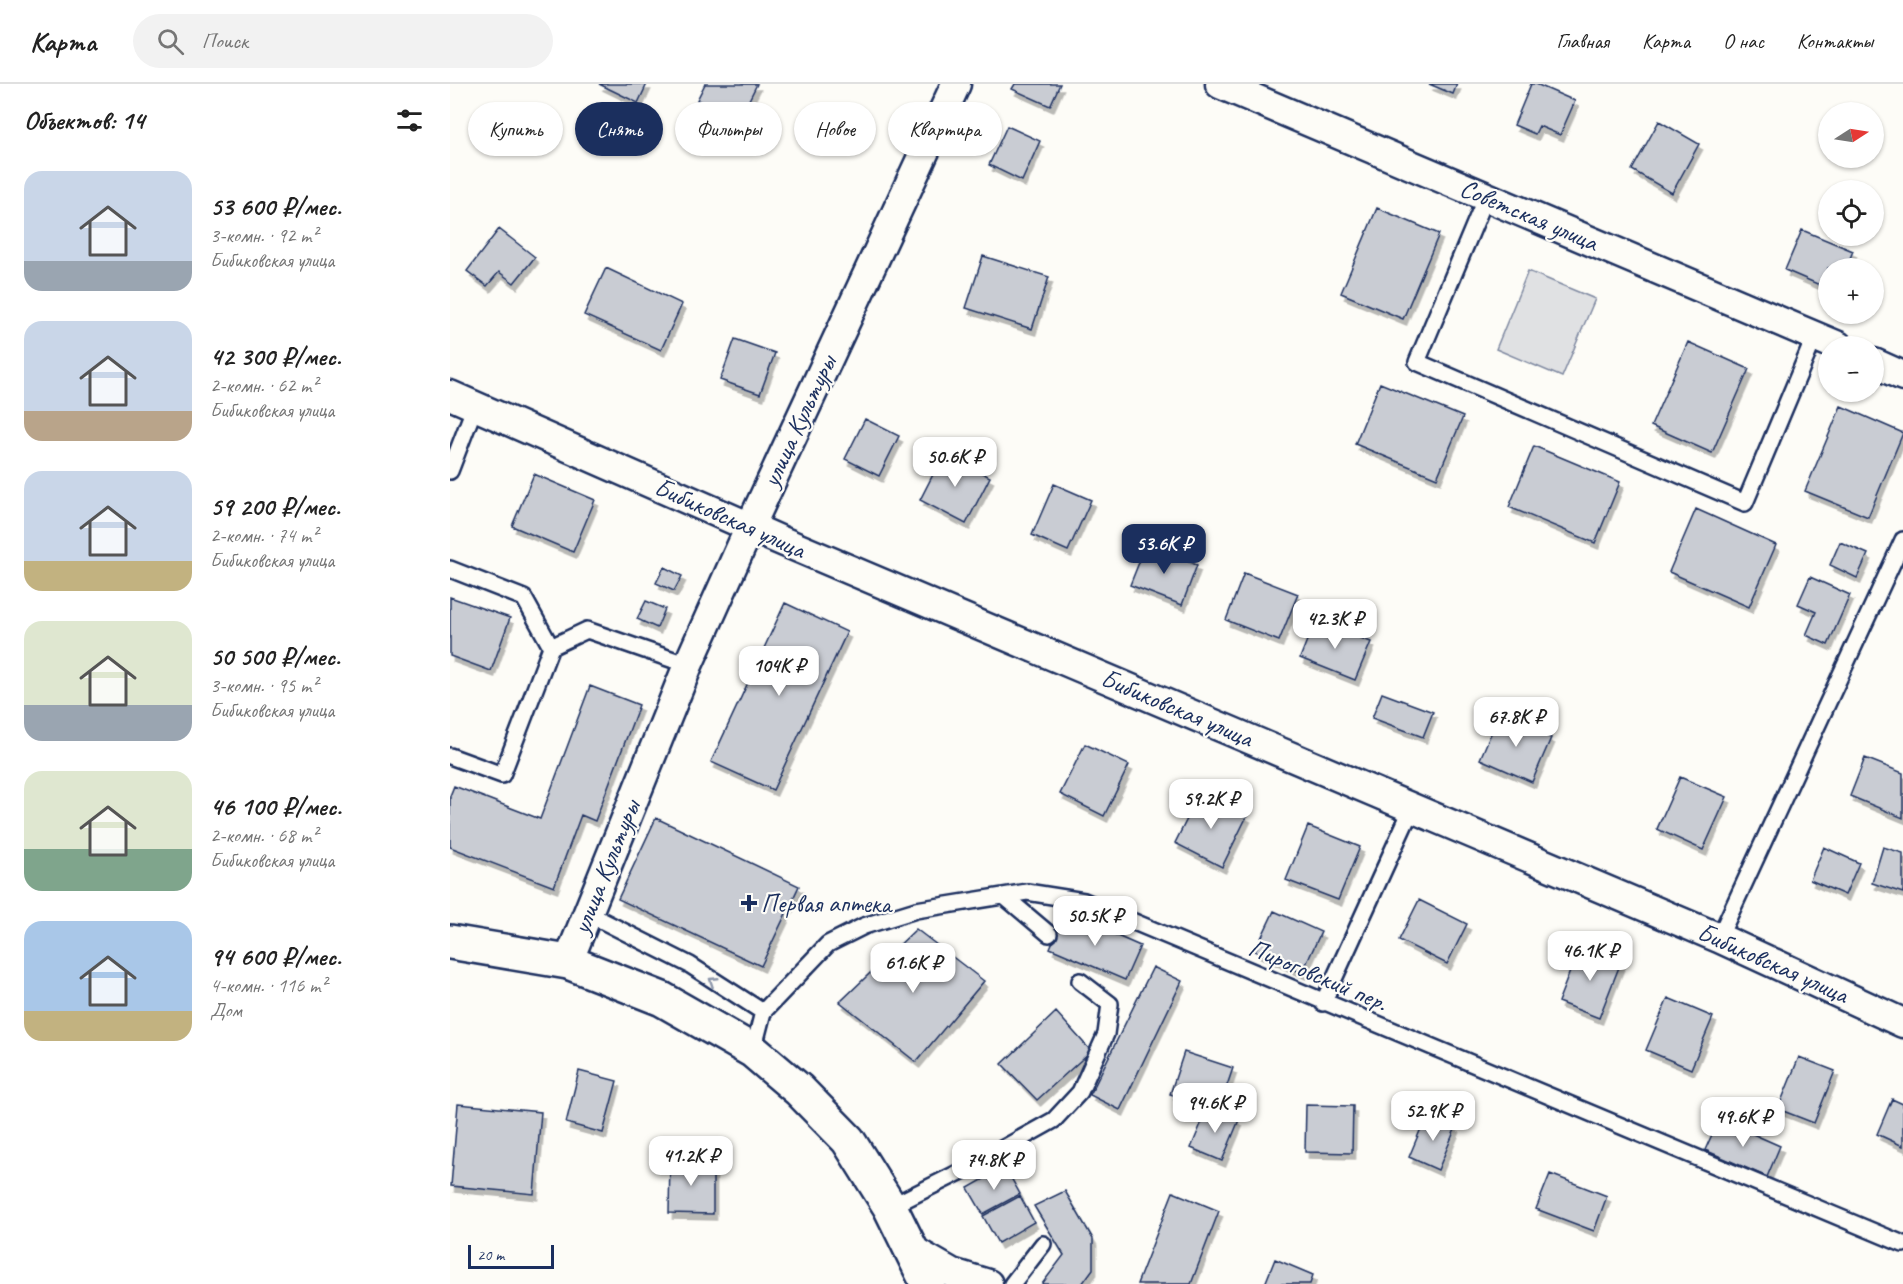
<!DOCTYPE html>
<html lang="ru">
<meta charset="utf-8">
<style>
:root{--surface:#fff;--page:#f2f2f2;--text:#222;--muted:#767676;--line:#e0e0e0;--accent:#1b2f5e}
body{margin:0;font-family:Caveat,sans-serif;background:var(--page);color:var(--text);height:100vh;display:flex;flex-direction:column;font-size:22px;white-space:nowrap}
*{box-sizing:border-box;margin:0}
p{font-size:20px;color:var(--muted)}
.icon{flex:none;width:33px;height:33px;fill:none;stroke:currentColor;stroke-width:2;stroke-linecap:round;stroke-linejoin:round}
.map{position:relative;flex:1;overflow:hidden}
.drawer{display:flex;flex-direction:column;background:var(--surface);width:450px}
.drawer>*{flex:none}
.guide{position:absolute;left:18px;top:18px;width:570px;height:54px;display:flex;gap:12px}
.needle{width:39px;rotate:78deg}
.buttons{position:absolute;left:1368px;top:18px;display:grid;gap:12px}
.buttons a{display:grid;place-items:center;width:66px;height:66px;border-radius:50%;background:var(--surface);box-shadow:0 2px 4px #0004;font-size:30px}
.scale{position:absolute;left:18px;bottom:15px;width:86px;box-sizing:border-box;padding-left:6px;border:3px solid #1b2f5e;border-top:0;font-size:16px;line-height:21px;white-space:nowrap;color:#1b2f5e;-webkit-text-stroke:4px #fdfcf7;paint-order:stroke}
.price{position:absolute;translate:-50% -51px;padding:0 14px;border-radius:12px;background:#fff;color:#222;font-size:20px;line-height:39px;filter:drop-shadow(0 2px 3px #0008)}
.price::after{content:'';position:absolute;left:50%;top:36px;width:18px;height:14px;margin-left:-9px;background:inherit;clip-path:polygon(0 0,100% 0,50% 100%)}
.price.current{background:var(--accent);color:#fff}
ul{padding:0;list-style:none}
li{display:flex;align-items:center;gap:18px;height:150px;padding:0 24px}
li span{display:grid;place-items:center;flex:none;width:168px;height:120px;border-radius:18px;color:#555}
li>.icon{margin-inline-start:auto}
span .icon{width:72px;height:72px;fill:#fffc;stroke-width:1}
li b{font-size:26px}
h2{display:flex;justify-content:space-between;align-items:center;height:72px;padding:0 24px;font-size:26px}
.pill{padding:0 21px;border-radius:27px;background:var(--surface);box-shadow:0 2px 4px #0004;font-size:21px;line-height:54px}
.pill.current{background:var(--accent);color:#fff}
header{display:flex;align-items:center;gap:36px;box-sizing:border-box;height:84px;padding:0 30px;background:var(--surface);border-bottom:2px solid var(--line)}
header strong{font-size:28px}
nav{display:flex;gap:33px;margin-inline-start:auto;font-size:21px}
.search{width:420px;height:54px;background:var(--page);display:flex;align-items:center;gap:15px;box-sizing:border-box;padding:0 21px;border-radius:33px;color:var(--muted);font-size:22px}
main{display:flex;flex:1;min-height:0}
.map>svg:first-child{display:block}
.green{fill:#e0e1e3;stroke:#7e88a0;stroke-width:1.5}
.building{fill:#c9ccd3;stroke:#1b2f5e;stroke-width:1.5;filter:url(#shadow)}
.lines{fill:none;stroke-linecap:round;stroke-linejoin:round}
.service-casing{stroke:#1b2f5e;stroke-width:20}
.minor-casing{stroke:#1b2f5e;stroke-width:33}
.tertiary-casing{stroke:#1b2f5e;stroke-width:38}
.service{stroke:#fdfcf7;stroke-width:15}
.minor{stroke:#fdfcf7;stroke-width:28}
.tertiary{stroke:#fdfcf7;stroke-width:33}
.oneway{stroke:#8c96aa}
.poi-dot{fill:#1b2f5e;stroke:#fdfcf7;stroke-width:2}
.labels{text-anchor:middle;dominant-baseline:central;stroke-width:4.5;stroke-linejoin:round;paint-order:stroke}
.street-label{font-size:26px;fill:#1b2f5e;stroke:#fdfcf7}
.poi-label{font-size:26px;fill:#1b2f5e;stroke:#fdfcf7;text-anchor:start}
</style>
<header>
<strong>Карта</strong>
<div class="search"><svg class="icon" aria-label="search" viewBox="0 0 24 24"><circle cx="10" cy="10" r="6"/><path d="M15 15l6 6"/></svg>Поиск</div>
<nav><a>Главная</a><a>Карта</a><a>О нас</a><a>Контакты</a></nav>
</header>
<main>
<section class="drawer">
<h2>Объектов: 14<svg class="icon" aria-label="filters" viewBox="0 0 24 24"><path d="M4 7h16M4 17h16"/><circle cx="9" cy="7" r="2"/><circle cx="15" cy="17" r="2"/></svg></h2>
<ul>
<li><span style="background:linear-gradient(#c9d6e8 75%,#9aa5b1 0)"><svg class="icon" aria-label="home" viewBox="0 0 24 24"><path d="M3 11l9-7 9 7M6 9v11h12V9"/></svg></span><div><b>53 600 ₽/мес.</b><p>3-комн. · 92 m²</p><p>Бибиковская улица</p></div></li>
<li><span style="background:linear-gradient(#c9d6e8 75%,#b9a48a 0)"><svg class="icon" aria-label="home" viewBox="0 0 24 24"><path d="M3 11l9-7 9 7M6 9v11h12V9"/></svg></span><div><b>42 300 ₽/мес.</b><p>2-комн. · 62 m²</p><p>Бибиковская улица</p></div></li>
<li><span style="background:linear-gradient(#c9d6e8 75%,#c2b280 0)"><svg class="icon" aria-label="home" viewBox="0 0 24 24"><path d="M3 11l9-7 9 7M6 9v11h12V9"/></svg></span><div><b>59 200 ₽/мес.</b><p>2-комн. · 74 m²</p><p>Бибиковская улица</p></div></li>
<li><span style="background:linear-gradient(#dfe7d0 70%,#9aa5b1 0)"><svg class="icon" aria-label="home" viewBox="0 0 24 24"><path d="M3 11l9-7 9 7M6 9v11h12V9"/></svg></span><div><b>50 500 ₽/мес.</b><p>3-комн. · 95 m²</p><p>Бибиковская улица</p></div></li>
<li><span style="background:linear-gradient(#dfe7d0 65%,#7fa58c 0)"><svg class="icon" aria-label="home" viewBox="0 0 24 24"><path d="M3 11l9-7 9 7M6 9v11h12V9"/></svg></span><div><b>46 100 ₽/мес.</b><p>2-комн. · 68 m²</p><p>Бибиковская улица</p></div></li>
<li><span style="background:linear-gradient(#a9c7e8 75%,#c2b280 0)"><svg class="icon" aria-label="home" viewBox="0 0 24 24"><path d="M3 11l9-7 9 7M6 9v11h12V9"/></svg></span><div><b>94 600 ₽/мес.</b><p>4-комн. · 116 m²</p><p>Дом</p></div></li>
</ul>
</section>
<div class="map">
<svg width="1453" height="1200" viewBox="0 0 1453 1200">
<defs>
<filter id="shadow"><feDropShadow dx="3.5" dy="6" stdDeviation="0" flood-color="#0004"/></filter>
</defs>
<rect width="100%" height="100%" fill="#fdfcf7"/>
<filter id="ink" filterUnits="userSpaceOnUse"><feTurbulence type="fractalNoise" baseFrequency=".0167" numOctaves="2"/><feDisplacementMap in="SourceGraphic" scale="12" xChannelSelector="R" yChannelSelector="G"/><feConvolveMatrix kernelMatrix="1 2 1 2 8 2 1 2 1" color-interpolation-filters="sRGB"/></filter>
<g filter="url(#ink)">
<path class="green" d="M1078,187L1145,215L1112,293L1046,265Z"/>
<path class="building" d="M149,0H197L188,19Z
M255,0H307L289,36L247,16Z
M565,0H610L600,22L562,5Z
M979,0H1007L1003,10Z
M1081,0H1086L1125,17L1110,51L1089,42L1085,50L1064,41Z
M1209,37L1249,60L1222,109L1182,86Z
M557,42L590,57L572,97L539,81Z
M927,124L989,150L953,235L891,209Z
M49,145L85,173L64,199L49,188L37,202L17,187Z
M1352,146L1403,167L1396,184H1378V198L1374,196L1372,202L1335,186Z
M533,172L599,193L582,245L516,224Z
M156,184L232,220L211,266L134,231Z
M285,255L325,269L310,310L270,296Z
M1238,258L1299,285L1262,369L1201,342Z
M930,299L1013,333L987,394L905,360Z
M1391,322L1453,349L1418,433L1355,407Z
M415,335L449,352L429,392L395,375Z
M1084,362L1170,398L1145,459L1059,423Z
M494,369L540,393L516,440L470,416Z
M84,390L145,416L123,468L62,442Z
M604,400L641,416L618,467L582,451Z
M1246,425L1326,461L1299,523L1219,488Z
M1390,458L1418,470L1407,494L1380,481Z
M696,461L747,481L732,521L680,501Z
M214,483L232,492L224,507L206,499Z
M794,489L848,510L829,557L776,536Z
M1360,493L1400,511L1378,561L1356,551L1366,528L1348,520Z
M0,513L60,534L41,587L0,572Z
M196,517L215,525L207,544L187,535Z
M335,519L397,548L323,706L261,678Z
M865,536L921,558L905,596L850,574Z
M140,602L189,621L145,737L131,731L104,803L0,763V712L4,702L90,735Z
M932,609L983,628L973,653L922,634Z
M1049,631L1101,654L1082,698L1030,675Z
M635,660L679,681L654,732L610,710Z
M1415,674L1453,689V734L1400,712Z
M1230,693L1277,713L1253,766L1207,745Z
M750,709L797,732L772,783L725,759Z
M206,734L349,802L311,882L168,815Z
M858,742L910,763L888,816L836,796Z
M1374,763L1409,779L1395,811L1360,796Z
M1433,763L1453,769V809L1422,799Z
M969,816L1017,840L997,880L949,856Z
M824,827L871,848L852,889L805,867Z
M615,829L690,862L675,896L600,864Z
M466,845L534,897L466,978L390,918Z
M1130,862L1171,878L1149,934L1108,918Z
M703,883L732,897L670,1026L640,1011Z
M1218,914L1263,933L1241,985L1196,966Z
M606,928L641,967L587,1016L552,980Z
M734,968L783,984L769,1025L720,1010Z
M1349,973L1385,987L1364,1039L1328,1025Z
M129,987L167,997L153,1049L116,1039Z
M1442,1015L1453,1020V1062L1427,1050Z
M8,1020L91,1028L84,1110L1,1102Z
M856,1021L903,1022L902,1069L855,1068Z
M758,1023L789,1036L772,1077L741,1064Z
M977,1030L1006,1043L988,1086L959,1073Z
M1269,1035L1330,1062L1317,1093L1255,1066Z
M220,1076L263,1077V1130L219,1129Z
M555,1083L570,1110L533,1130L518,1104Z
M1100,1090L1157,1112L1144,1147L1086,1125Z
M615,1107L643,1155V1185L632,1200H592L614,1171L584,1122Z
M723,1108L769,1127L741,1200H687Z
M570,1112L584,1138L548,1159L533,1132Z
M825,1175L863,1191L860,1200H815Z"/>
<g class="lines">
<defs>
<path id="service" d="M1036,113L967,278L1295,419L1365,252
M0,387L25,322
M0,485L74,514L101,563
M0,672L52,691L101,563L137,546L238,581
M554,812L599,850
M137,829L240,881L313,928
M1269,854L1453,456
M873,919L962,724
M303,967L313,928L378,860L414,842L466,826L577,808L634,817L1453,1160
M440,1123L516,1085L604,1036L630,1008L656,950L660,920L630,897
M562,1200L593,1160"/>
<path id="minor" d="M770,0L1388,262
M1424,279L1453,292
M0,311L332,457L1269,854L1453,939
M118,878L238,581L300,443L506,0
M462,1166L502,1189L538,1200"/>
<path id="tertiary" d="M0,858L118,878L212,915L303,967L349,1006L398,1056L440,1123L478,1200"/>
</defs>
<use href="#service" class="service-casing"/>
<use href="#minor" class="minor-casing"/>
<use href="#tertiary" class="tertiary-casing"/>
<use href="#service" class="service"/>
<use href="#minor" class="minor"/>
<use href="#tertiary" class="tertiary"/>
</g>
<defs><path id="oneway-chevron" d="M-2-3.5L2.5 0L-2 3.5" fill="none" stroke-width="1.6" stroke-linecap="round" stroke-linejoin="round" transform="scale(1.5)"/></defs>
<use class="oneway" href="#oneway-chevron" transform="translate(263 897) rotate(-147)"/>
</g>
<path class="poi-dot" d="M296 810h6v6h6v6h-6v6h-6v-6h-6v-6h6z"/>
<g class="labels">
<g class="street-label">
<text transform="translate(1079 131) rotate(23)">Советская улица</text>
<text transform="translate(349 337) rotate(-65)">улица Культуры</text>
<text transform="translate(280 434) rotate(24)">Бибиковская улица</text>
<text transform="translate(727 624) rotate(23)">Бибиковская улица</text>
<text transform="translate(156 783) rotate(-68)">улица Культуры</text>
<text transform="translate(1323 879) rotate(24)">Бибиковская улица</text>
<text transform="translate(868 891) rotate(23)">Пироговский пер.</text>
</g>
<g class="poi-label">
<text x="311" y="819">Первая аптека</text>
</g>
</g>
</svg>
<div class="buttons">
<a><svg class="needle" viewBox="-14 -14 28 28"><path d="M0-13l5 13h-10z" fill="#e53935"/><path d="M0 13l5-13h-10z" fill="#767676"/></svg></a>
<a><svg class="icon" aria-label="locate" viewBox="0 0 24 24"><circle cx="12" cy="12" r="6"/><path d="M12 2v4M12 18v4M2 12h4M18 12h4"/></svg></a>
<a>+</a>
<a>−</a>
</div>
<div class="scale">20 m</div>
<b class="price" style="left:505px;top:404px">50.6K ₽</b>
<b class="price current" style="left:714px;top:491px">53.6K ₽</b>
<b class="price" style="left:885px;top:566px">42.3K ₽</b>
<b class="price" style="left:329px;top:613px">104K ₽</b>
<b class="price" style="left:1066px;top:664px">67.8K ₽</b>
<b class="price" style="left:761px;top:746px">59.2K ₽</b>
<b class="price" style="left:645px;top:863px">50.5K ₽</b>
<b class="price" style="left:1140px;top:898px">46.1K ₽</b>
<b class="price" style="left:463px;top:910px">61.6K ₽</b>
<b class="price" style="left:765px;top:1050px">94.6K ₽</b>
<b class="price" style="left:983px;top:1058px">52.9K ₽</b>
<b class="price" style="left:1293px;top:1064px">49.6K ₽</b>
<b class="price" style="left:241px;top:1103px">41.2K ₽</b>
<b class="price" style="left:544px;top:1107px">74.8K ₽</b>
<div class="guide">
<a class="pill">Купить</a>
<a class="pill current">Снять</a>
<a class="pill">Фильтры</a>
<a class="pill">Новое</a>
<a class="pill">Квартира</a>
</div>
</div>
</main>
